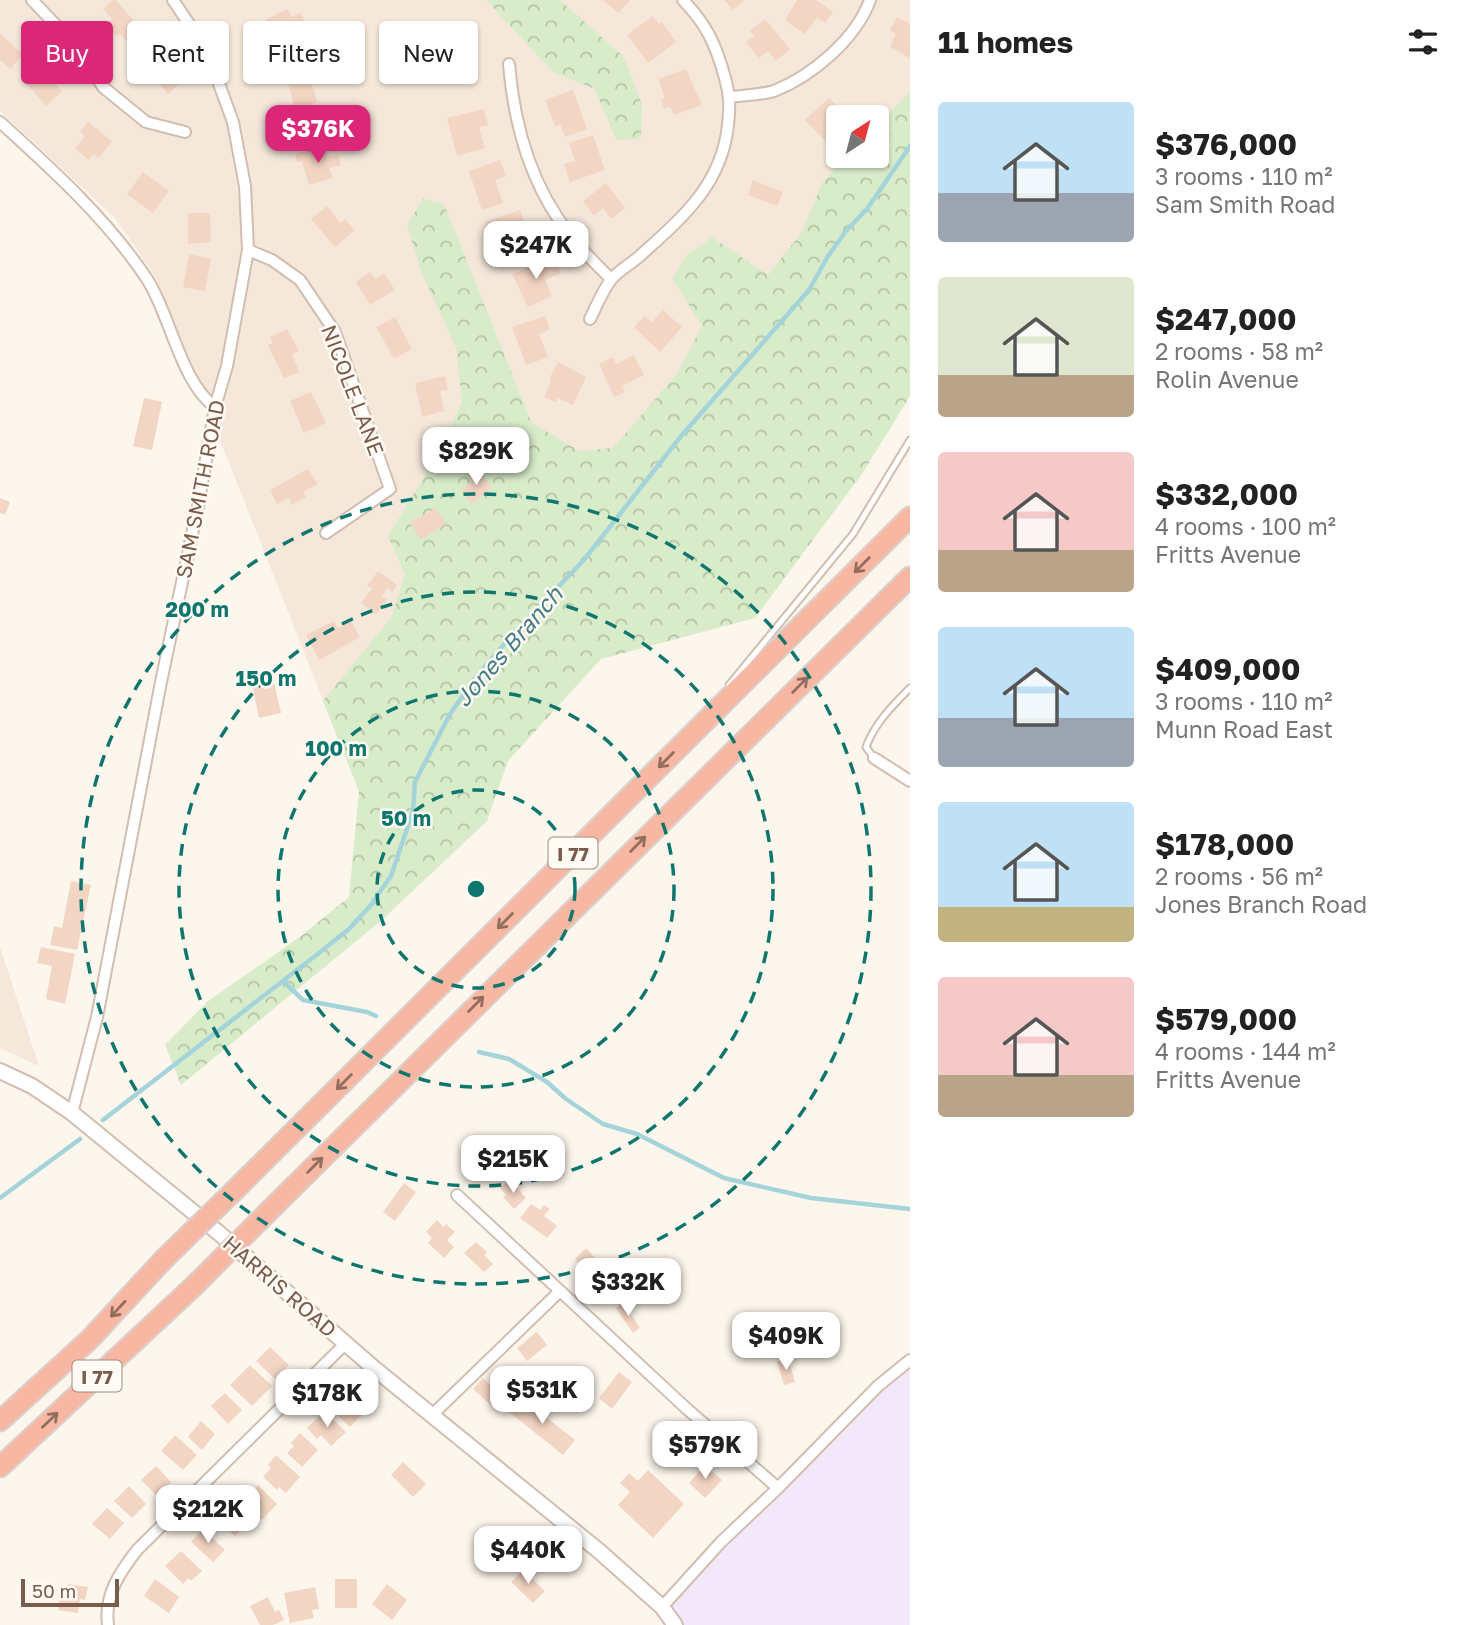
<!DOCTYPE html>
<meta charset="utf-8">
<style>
:root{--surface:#fff;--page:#f6f6f6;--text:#222;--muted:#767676;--accent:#db2777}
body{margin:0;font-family:"Golos Text",sans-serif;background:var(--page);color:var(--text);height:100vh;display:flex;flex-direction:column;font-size:26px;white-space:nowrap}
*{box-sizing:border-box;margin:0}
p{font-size:23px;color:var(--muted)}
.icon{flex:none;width:38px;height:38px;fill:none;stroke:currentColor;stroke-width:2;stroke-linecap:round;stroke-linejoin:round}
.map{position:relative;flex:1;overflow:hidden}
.details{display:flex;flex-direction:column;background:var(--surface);width:560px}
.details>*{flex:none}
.guide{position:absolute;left:21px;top:21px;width:665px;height:63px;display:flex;gap:14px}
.needle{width:46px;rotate:36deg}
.buttons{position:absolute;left:826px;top:105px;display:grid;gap:14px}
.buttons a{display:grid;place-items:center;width:63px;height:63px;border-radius:7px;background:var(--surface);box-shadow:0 2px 5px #0004;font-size:35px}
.scale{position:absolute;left:21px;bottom:18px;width:98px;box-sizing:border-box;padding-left:7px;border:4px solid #7a5c4d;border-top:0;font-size:19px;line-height:24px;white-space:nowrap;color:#7a5c4d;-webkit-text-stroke:5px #fffaf3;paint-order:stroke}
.price{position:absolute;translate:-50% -60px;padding:0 16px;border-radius:14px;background:#fff;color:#222;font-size:23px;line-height:46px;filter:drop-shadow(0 2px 4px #0008)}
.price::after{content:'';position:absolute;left:50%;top:42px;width:21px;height:16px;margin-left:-10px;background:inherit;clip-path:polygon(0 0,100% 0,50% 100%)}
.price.selected{background:var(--accent);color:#fff}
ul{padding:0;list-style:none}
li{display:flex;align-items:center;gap:21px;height:175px;padding:0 28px}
li span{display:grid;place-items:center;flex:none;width:196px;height:140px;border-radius:7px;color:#555}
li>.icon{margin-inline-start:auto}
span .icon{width:84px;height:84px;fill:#fffc;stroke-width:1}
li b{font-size:30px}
h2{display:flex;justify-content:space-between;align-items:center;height:84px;padding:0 28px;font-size:30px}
.chip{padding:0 24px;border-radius:7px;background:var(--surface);box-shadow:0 2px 5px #0004;font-size:24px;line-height:63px}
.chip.selected{background:var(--accent);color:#fff}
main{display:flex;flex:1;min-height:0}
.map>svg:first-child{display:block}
.residential{fill:#f5e8da;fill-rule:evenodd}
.education{fill:#f3e8fa}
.forest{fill:url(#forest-crowns)}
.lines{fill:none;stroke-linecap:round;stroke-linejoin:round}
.stream{stroke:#a5d3da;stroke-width:4.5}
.building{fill:#f3d5c3}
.service-casing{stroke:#d1beb0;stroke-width:9}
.minor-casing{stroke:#d1beb0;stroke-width:14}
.tertiary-casing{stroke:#d1beb0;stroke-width:18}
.motorway-casing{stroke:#dad1cd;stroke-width:23}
.service{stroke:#fff;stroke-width:5}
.minor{stroke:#fff;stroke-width:10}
.tertiary{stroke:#fff;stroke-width:14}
.motorway{stroke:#f7b7a3;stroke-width:19}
.motorway-bridge-casing{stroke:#dad1cd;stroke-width:23;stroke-linecap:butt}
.motorway-bridge{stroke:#f7b7a3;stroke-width:19}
.oneway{stroke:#936e5e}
.ring{fill:none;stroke:#0f766e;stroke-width:3.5;stroke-dasharray:12 9}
.labels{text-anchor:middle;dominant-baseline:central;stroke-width:5;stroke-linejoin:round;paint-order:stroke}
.shield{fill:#fffaf3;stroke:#a28b7f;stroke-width:2}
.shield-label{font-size:19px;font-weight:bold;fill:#7a5c4d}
.street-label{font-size:21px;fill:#7a5c4d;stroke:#fffaf3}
.water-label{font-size:23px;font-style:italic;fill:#437c86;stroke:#fffaf3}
.centre{fill:#0f766e;stroke:#fffaf3;stroke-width:3.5}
.ring-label{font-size:21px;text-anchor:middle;font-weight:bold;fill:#0f766e;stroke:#fffaf3;stroke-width:5;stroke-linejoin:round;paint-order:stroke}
</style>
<main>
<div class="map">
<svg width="910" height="1625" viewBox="0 0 910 1625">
<defs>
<pattern id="forest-crowns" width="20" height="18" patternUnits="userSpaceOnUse" patternTransform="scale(1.75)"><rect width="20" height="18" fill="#d8ecc9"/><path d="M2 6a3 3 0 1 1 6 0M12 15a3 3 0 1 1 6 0" fill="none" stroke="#b4c2a5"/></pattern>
</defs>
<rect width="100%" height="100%" fill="#fdf6ec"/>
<path class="residential" d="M0,0H910V137L359,791L155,276L115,218L0,111ZM838,117H877V156H838Z
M0,947L39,1066L0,1048Z"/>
<path class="education" d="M910,1364V1625H680L667,1608L726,1544L880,1388Z"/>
<path class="forest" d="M486,0H560L624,57L642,104L641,139L616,140L595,89L553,72Z
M910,92V396L862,474L755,618L601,659L508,761L487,821L383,919L181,1085L165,1045L207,1002L301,936L349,897L359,791L323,701L391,618L405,574L388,536L431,465L462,402L456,348L421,271L407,225L423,199L444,204L531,422L579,451L613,448L676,375L702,326L672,278L688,254L712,237L768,275L802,232L822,183L846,156H877V125Z"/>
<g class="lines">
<path class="stream" d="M284,982L303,1000L367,1012L376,1016
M479,1052L509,1059L547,1082L566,1099L603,1124L637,1134L724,1178L811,1198L910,1209
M103,1120L319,953L349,929L370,906L391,876L413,811L415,782L450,714L476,677L514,633L583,561L682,435L809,290L828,256L846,231L867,209L910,146
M0,1198L80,1139"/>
</g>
<path class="building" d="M113,0H116L140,28L126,40L120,34L117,37L106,24L112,19L103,9Z
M603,0H630L618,13Z
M724,0H744L733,10Z
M797,0H816L833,12L825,23L817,17L805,34L785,20Z
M287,9L292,17L300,13L315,39L312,41L320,58L309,63L303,50L289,57L274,28L270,29L265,20Z
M653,16L659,24L662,22L676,42L648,63L627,35Z
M897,17L910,24V58L890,47L896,34L890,30Z
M765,19L790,49L776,61L768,51L759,58L746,42L754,36L750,31Z
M0,34L23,54L10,69L0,60Z
M462,36V74L433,75L432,37Z
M155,53L162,61L167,56L175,65L170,70L181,82L168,94L142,65Z
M686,69L702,105L674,115L670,107L664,109L661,100L665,98L658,79Z
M308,70L317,102L309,105L311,110L317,108L321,121L300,127L286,76Z
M38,73L46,82L50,78L62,91L46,106L27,84Z
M573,90L587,129L565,137L560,124L555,126L545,100Z
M829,98L847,117H838V141L835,144L831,139L827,143L805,120Z
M484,109L488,125L479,127L485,148L457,156L447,118Z
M88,122L112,141L99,158L93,154L89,160L75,149L85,136L80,131Z
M593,135L605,170L570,182L564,164L575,161L569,143Z
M323,147L326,157L338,154L341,165L329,168L333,178L309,185L302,161L297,162L295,154Z
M500,160L506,176L495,180L503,203L482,210L469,171Z
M143,172L169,191L153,213L127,194Z
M753,180L783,192L777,206L748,195Z
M606,183L625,208L611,219L603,208L594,216L583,201Z
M327,206L340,223L345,219L355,230L335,247L311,219Z
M520,210L525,224L516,227L523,248L497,257L485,222Z
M188,213H210L211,242L188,244Z
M189,254L211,259L205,291L183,287Z
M554,258L561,273L545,280L552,296L528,307L512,274Z
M370,272L375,279L384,273L395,290L370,305L356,282Z
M663,310L682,327L660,352L634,327L644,316L652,322Z
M545,316L550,329L539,334L548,357L526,365L512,327Z
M395,317L412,349L394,359L376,327Z
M287,329L299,351L292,354L299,372L284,378L268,345L273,343L270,337Z
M634,355L644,375L622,386L625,392L614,397L599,364L613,357L616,364Z
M558,362L586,377L573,405L558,398L556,402L544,397L551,381L549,379Z
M445,376L448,390L440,391L444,411L422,417L415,383Z
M311,392L326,423L304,433L290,401Z
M144,398L162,402L152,450L133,446Z
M308,469L318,484L303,492L306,497L292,505L289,498L277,504L270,490Z
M477,469L492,487L472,504L461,491L472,481L468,476Z
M0,498L10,502L5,515L0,513Z
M435,508L446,524L421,540L410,523Z
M378,571L397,585L392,592L388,588L382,596L387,600L376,614L361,603L372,589L367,586Z
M334,621L338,628L351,621L360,637L319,660L306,635Z
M260,677L261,684L274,682L281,713L259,718L251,679Z
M71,881L91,885L77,950L50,945L54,926L62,928Z
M41,947L75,954L65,1004L46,999L52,966L37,963Z
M510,1180L526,1198L514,1209L503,1197L506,1195L500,1188Z
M404,1183L416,1192L395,1221L383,1212Z
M531,1204L540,1210L544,1205L550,1209L544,1216L557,1226L547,1238L520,1218Z
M437,1220L444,1227L446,1224L455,1232L447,1240L454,1247L444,1258L428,1243L432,1238L426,1232Z
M476,1242L487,1252L484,1255L493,1264L484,1272L464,1253Z
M586,1248L605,1269L594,1279L575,1259Z
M615,1269L625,1279L619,1285L609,1276Z
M623,1303L640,1328L633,1333L616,1308Z
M537,1332L547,1345L527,1361L517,1348Z
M270,1347L289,1365L275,1379L256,1361Z
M788,1358L795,1382L784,1385L777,1362Z
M250,1365L272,1386L252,1406L230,1385Z
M619,1372L632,1382L612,1409L599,1398Z
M483,1378L500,1394L491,1405L473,1389Z
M341,1390L364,1412L350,1427L333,1411L338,1406L331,1400Z
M225,1393L242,1410L228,1424L211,1406Z
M521,1397L575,1440L563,1455L509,1412Z
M325,1411L346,1432L331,1446L321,1435L317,1439L307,1428Z
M201,1421L215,1434L202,1450L188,1437Z
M300,1433L318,1450L302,1467L287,1453L294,1446L291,1443Z
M175,1435L197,1455L183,1470L161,1451Z
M671,1435L686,1450L672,1464L657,1449Z
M276,1455L300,1477L286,1493L279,1487L277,1490L263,1477L271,1468L268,1465Z
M403,1462L426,1484L413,1497L391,1475Z
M705,1465L722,1480L705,1498L689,1483Z
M156,1466L171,1482L157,1496L141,1480Z
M648,1470L684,1504L653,1538L618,1505L630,1492L620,1483L629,1473L638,1481Z
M258,1485L277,1504L262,1520L238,1497L248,1487L252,1491Z
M129,1486L146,1504L132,1518L114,1501Z
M231,1502L250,1521L235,1536L227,1528L224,1531L216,1523L225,1514L221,1511Z
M107,1508L124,1523L110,1539L92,1524Z
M206,1526L211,1531L208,1534L225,1550L213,1562L191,1542Z
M181,1551L202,1571L191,1581L189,1578L183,1584L165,1566Z
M523,1570L545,1591L533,1603L511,1582Z
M155,1579L179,1597L169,1613L144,1596Z
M335,1579H357V1608H335Z
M68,1584L88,1587L85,1600L80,1599L78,1613L58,1610L61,1589L67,1591Z
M387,1584L407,1600L392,1620L372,1604Z
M315,1587L319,1609L312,1610L314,1618L290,1623L284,1593Z
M268,1597L275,1612L279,1610L284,1620L273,1625H260L250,1606Z"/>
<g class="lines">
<defs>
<path id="service" d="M729,685L853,534L910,440
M874,758L866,747C875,723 892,706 910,688"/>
<path id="minor" d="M32,0L73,43L103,87L146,122L185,132
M509,64C514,125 531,186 570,235C582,251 597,265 611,279
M731,97C744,95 761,95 774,91C812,76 856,39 870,0
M0,122C54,171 107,219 147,279C170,314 181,383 215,407
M248,250L272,260L300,280L335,332L390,489L326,533
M590,319C596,307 602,292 610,281C617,271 633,263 642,254C683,217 722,184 728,125C730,107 730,95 725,78C716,45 707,25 683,0
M874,758L910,781
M72,1113L97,1017L161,682L198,506L215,407L227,366L248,250L245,186L233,122L207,51L173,0
M457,1195L687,1409L778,1488
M433,1414L560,1291
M662,1607L721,1542L778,1488L878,1386L910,1360
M108,1625C104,1595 120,1572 137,1550L346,1343"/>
<path id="tertiary" d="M0,1071L32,1086L72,1113L220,1234L375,1369L599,1551L662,1607L675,1625"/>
<path id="motorway" d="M236,1189L910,517
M267,1213L910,577
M0,1421L90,1339L164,1259
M0,1467L195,1285"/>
</defs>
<use href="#service" class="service-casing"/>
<use href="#minor" class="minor-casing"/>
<use href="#tertiary" class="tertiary-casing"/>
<use href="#motorway" class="motorway-casing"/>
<use href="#service" class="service"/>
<use href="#minor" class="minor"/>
<use href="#tertiary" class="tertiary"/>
<use href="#motorway" class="motorway"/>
<defs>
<path id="motorway-bridge" d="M164,1259L236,1189
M195,1285L267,1213"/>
</defs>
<use href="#motorway-bridge" class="motorway-bridge-casing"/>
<use href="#motorway-bridge" class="motorway-bridge"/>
</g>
<defs><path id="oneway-shaft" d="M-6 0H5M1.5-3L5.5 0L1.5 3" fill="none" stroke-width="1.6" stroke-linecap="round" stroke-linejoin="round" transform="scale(1.75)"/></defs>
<g class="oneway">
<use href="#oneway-shaft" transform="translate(862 565) rotate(135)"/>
<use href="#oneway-shaft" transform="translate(800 685) rotate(-45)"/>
<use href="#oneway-shaft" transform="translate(666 760) rotate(135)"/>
<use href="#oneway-shaft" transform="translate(638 844) rotate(-45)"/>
<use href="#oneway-shaft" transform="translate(505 921) rotate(135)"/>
<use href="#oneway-shaft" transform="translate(476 1004) rotate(-45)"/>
<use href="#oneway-shaft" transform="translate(344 1082) rotate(135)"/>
<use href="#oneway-shaft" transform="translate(315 1165) rotate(-45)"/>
<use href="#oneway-shaft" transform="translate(118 1309) rotate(133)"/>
<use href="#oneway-shaft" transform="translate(50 1420) rotate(-43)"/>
</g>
<g class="ring">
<circle cx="476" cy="889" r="99"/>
<circle cx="476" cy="889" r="198"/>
<circle cx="476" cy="889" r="297"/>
<circle cx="476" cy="889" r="395"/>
</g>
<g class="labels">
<g class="shield">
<rect x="548.5" y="837.5" width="49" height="31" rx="5"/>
<rect x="72.5" y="1360.5" width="49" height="31" rx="5"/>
</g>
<g class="shield-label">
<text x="573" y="853">I 77</text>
<text x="97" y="1376">I 77</text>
</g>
<g class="street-label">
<text transform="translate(353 390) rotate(69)">NICOLE LANE</text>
<text transform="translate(200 489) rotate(-79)">SAM SMITH ROAD</text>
<text transform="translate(280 1286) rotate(41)">HARRIS ROAD</text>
</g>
<g class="water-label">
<text transform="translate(508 646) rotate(-49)">Jones Branch</text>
</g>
</g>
<circle cx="476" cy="889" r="10" class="centre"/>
<g class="ring-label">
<text x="197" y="617">200 m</text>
<text x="266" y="686">150 m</text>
<text x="336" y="756">100 m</text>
<text x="406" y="826">50 m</text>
</g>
</svg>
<div class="buttons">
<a><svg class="needle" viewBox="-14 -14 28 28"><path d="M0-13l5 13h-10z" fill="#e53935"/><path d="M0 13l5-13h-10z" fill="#767676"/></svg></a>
</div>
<div class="scale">50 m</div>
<b class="price selected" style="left:318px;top:165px">$376K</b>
<b class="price" style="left:536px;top:281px">$247K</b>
<b class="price" style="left:476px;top:487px">$829K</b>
<b class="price" style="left:513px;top:1195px">$215K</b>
<b class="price" style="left:628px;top:1318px">$332K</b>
<b class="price" style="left:786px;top:1372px">$409K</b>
<b class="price" style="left:542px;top:1426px">$531K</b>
<b class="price" style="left:327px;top:1429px">$178K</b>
<b class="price" style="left:705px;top:1481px">$579K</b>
<b class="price" style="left:208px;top:1545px">$212K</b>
<b class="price" style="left:528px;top:1586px">$440K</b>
<div class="guide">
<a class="chip selected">Buy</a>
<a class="chip">Rent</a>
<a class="chip">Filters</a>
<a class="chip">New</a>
</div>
</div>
<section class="details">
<h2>11 homes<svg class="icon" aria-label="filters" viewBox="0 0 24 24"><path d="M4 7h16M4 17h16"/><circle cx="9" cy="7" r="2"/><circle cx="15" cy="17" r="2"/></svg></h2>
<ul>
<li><span style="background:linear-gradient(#bfe0f5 65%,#9aa5b1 0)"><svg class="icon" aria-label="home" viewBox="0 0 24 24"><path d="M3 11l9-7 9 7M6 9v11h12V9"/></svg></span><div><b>$376,000</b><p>3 rooms · 110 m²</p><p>Sam Smith Road</p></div></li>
<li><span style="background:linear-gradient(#dfe7d0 70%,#b9a48a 0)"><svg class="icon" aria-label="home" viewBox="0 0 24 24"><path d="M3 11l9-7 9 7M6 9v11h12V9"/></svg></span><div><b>$247,000</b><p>2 rooms · 58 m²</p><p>Rolin Avenue</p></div></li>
<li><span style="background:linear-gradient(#f6c9c9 70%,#b9a48a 0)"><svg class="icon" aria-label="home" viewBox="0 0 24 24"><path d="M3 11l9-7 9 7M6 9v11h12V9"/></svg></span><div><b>$332,000</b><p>4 rooms · 100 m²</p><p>Fritts Avenue</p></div></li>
<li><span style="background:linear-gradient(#bfe0f5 65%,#9aa5b1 0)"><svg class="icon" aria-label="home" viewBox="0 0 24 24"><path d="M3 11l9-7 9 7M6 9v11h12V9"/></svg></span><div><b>$409,000</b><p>3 rooms · 110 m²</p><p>Munn Road East</p></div></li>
<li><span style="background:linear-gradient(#bfe0f5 75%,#c2b280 0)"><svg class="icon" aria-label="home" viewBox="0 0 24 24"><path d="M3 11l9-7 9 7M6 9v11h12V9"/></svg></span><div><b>$178,000</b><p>2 rooms · 56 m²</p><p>Jones Branch Road</p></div></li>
<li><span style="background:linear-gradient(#f6c9c9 70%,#b9a48a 0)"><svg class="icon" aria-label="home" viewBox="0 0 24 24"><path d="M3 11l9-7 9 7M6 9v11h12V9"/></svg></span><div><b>$579,000</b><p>4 rooms · 144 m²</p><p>Fritts Avenue</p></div></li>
</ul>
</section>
</main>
